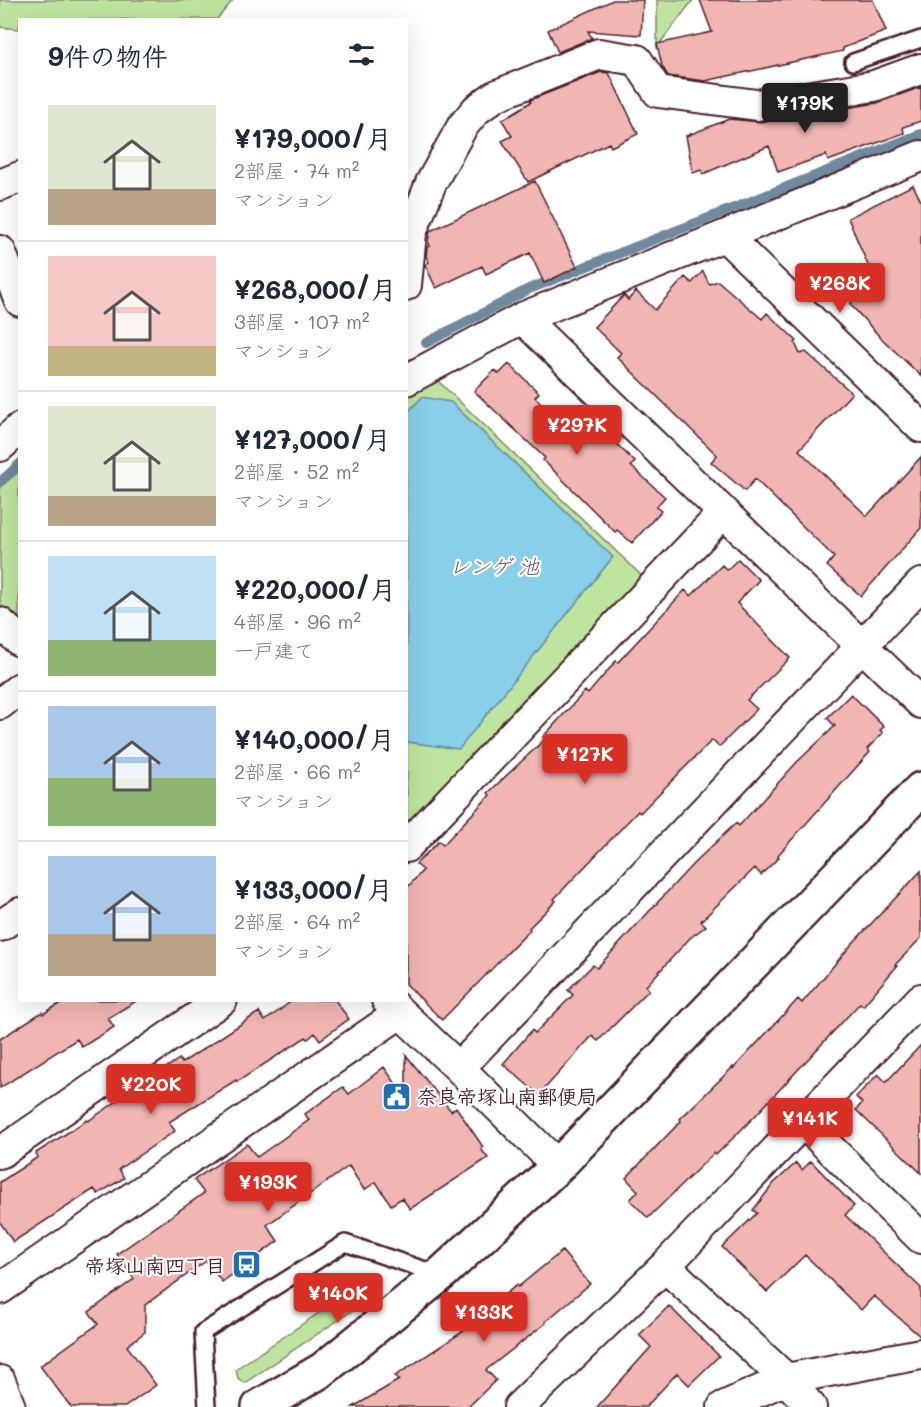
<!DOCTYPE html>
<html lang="ja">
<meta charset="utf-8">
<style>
:root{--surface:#fff;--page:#f6f6f7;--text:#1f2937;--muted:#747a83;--line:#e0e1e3;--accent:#d93025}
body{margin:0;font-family:Mali,"Klee One",sans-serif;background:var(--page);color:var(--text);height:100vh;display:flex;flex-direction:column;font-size:22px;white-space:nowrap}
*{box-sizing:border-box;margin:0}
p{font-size:20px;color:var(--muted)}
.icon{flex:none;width:33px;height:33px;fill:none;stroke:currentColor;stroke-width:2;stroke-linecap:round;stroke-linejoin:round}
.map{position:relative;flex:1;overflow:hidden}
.drawer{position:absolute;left:18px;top:18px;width:390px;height:984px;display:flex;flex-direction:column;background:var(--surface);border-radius:0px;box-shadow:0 6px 24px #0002}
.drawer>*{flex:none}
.price{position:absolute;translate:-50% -51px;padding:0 14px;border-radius:6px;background:var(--accent);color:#fff;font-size:20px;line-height:39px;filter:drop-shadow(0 2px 3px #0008)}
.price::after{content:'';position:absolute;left:50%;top:36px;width:18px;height:14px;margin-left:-9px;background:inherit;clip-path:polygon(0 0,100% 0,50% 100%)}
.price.active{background:#222;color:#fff}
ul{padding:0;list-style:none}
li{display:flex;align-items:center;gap:18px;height:150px;padding:0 30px}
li+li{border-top:2px solid var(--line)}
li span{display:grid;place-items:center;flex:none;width:168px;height:120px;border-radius:0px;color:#555}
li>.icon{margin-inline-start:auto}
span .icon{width:72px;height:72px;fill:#fffc;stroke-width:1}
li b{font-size:26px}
h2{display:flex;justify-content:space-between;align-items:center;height:72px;padding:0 30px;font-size:26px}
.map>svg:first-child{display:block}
.green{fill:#bee5a0;stroke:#848266;stroke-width:1.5}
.water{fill:#88cfe9;stroke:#6f899d;stroke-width:1.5}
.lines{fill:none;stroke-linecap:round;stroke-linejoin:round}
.stream{stroke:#6f899d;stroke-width:10}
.building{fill:#f1b5b2;stroke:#4a1f2b;stroke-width:1.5}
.lane-casing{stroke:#4a1f2b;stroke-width:20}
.street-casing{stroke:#4a1f2b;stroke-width:34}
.secondary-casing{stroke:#4a1f2b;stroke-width:38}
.lane{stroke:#fff;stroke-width:15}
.street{stroke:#fff;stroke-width:30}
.secondary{stroke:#fff;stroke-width:33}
.labels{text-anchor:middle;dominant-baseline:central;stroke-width:4.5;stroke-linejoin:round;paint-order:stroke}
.poi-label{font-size:20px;font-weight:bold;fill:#4a1f2b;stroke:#fff;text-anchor:start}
.water-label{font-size:21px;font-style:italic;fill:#5d5464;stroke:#fff}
</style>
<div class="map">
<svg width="921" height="1407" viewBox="0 0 921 1407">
<rect width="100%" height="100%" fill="#fff"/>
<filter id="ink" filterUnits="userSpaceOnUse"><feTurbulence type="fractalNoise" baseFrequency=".0167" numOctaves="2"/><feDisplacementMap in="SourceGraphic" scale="12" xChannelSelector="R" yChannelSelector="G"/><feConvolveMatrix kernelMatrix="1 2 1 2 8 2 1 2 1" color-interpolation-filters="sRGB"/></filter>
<g filter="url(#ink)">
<path class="green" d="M0,0H233L217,19L20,20L19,29L0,27Z
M657,0H693L657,47Z
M436,379L643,577L407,825V395Z
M19,459V623L0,604V477Z
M363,1283L371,1285L374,1290L371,1298L246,1382H242L238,1378L236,1370L239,1367Z"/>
<path class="water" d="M422,397L451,402L613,557L459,749L407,742L406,414Z"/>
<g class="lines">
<path class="stream" d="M426,343L529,289L921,134
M0,482L20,465"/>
</g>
<path class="building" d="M613,0H643L641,35L588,31L592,38L558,52L548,30Z
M700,0H873L886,31L843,48V51L705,81L668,76L662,66L657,44L712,32Z
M601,72L609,73L638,134L611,147L609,143L528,182L502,141L512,136L502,120L531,102L530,100Z
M921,87V121L903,127L904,133L828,161L826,155L778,172L769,146L703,174L701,170L693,173L686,136L729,119L760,122L877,103Z
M535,181L577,267L544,283L530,253L486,274L482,266L436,288L425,265L429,262L426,256L427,247L430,246L428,241L430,231Z
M913,185L921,201V376L880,337L850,304L875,282L848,218Z
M703,271L709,284L718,281L762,319L767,313L797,341L795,343L800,354L806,352L852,393L799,450L867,516L921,457V528L861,596L827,566L834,557L755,479L745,491L711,462L717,455L617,357L621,353L594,327L624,295L628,300L636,291L655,310L685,277L692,283Z
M509,364L539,393L535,397L571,432L583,421L593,431L598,426L635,462L631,466L665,497L656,507L661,511L632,543L617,530L615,532L543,460L545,458L474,391L495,370L499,374Z
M738,559L759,580L737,603L790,658L747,700L757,709L719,747L712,740L640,813L638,811L554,899L556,901L529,928L530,930L442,1020L406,984V889L423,870L416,864L439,841L443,845L490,795L488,793L545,739L543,737L585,691L588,694L616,661L618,662L685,590L691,596L722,565L727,570Z
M851,694L884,727L880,730L883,733L867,749L870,752L778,855L779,857L761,875L755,868L701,921L706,926L690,938L646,986L649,990L598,1041L592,1036L539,1095L503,1064L532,1030L535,1033L573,995L568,990L593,965L597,968L693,864L736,823L739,826L797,762L835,726L827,718Z
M921,871V938L895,965L897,966L863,1006L860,1003L756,1115L716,1155L714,1153L648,1218L630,1200L638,1191L626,1178L681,1121L680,1119L733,1067L734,1068L798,999L802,1003L852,944Z
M66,1000H138L108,1018L114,1027L82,1047L77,1039L0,1088V1039L42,1012L43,1014Z
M293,1000H335L349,1019L320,1040L315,1033L308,1039L306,1037L237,1082L236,1080L169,1122L175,1131L119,1169L124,1178L98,1194L94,1189L13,1242L0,1222V1182L38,1157L36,1153L87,1120L88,1121L179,1059L182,1063L259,1012L265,1021Z
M921,1045V1173L856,1110L862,1103L856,1097L878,1074L886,1082Z
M406,1055L451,1111L456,1107L483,1147L481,1149L488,1158L410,1209L402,1198L391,1205L376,1182L364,1190L349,1166L267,1225L278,1241L222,1282L206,1261L145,1305V1332L127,1346L156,1385L125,1407H71L40,1366L98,1324L89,1312L134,1279L117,1254L204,1193L194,1180L247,1144L257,1157L309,1120L305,1114L343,1087L349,1094L384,1067L406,1098Z
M811,1161L854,1206L845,1215L921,1288V1337L874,1296L861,1310L805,1255L767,1292L722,1247L757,1213L753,1210L774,1183L796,1163L802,1170Z
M562,1251L590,1284L545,1322L546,1323L486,1370L496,1380L468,1407H353L399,1380L395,1376L470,1327L467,1324L517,1285L518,1287Z
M669,1306L719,1356L689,1385L677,1373L646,1407H597L651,1347L639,1335Z"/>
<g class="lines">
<defs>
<path id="lane" d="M853,62L921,39
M207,1407L203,1332L345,1243L440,1275"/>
<path id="street" d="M0,185L20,177
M725,236L921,427
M0,251L20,301
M406,285L411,233L431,183L462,127L476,110L495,96L599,54L637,60L658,92L757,105L874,86L921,69
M522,318L921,703
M406,380L522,318L921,156
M0,446L20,428
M0,623L20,641
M0,704L20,688
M406,847L724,512
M0,926L20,913
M387,1000L459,1068L558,1166
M459,1068L921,584
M803,1122L921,1238
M0,1153L222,1000
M665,1266L786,1379L811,1407
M0,1289L400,1013
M0,1381L10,1407
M519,1407L665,1266L921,999
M723,1407L786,1379L921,1354"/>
<path id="secondary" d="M259,1407L322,1370L440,1275L558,1166L921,789"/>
</defs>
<use href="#lane" class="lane-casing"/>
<use href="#street" class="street-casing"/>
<use href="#secondary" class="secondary-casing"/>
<use href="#lane" class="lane"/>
<use href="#street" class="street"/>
<use href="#secondary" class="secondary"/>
</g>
</g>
<defs>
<symbol id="civic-square" viewBox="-11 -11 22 22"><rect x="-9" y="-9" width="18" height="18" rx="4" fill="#1f6fb2" stroke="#fff"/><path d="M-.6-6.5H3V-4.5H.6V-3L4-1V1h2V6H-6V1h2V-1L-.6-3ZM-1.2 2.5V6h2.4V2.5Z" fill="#fff"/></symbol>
<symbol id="bus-square" viewBox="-11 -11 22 22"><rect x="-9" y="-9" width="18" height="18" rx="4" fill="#1f6fb2" stroke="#fff"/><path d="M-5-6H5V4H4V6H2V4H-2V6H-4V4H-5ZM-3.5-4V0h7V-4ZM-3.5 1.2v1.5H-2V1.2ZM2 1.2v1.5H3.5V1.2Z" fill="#fff"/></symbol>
</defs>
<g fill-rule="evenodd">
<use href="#civic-square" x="380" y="1080" width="33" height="33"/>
<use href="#bus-square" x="230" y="1248" width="33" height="33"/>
</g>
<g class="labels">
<g class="poi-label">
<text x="417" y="1096">奈良帝塚山南郵便局</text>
<text x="225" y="1265" text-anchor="end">帝塚山南四丁目</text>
</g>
<g class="water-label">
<text x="494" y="565">レンゲ 池</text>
</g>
</g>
</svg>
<b class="price active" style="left:805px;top:134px">¥179K</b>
<b class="price" style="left:840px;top:314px">¥268K</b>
<b class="price" style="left:577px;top:456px">¥297K</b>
<b class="price" style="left:585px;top:785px">¥127K</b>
<b class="price" style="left:151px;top:1115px">¥220K</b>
<b class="price" style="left:810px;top:1149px">¥141K</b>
<b class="price" style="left:268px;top:1213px">¥193K</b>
<b class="price" style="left:338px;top:1324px">¥140K</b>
<b class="price" style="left:484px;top:1343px">¥133K</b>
<section class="drawer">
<h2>9件の物件<svg class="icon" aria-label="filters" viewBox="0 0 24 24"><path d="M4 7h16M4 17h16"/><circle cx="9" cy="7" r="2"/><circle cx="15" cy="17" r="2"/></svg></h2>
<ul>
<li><span style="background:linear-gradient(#dfe7d0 70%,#b9a48a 0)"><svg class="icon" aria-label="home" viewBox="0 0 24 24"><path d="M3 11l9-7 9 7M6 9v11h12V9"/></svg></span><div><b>¥179,000/月</b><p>2部屋 · 74 m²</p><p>マンション</p></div></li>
<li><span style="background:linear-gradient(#f6c9c9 75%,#c2b280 0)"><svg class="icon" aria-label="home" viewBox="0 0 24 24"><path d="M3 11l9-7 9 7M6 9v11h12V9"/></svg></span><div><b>¥268,000/月</b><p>3部屋 · 107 m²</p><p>マンション</p></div></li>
<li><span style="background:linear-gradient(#dfe7d0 75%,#b9a48a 0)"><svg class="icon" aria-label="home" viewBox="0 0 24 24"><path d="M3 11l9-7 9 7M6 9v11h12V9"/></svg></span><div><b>¥127,000/月</b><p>2部屋 · 52 m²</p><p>マンション</p></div></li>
<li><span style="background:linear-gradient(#bfe0f5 70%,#8fb573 0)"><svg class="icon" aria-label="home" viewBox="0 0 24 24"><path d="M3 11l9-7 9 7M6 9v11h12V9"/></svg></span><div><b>¥220,000/月</b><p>4部屋 · 96 m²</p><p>一戸建て</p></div></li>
<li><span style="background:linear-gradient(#a9c7e8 60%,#8fb573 0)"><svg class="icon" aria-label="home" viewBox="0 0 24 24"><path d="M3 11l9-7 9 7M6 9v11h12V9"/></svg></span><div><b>¥140,000/月</b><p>2部屋 · 66 m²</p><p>マンション</p></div></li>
<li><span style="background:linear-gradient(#a9c7e8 65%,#b9a48a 0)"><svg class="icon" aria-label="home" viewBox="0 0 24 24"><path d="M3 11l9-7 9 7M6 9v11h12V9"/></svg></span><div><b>¥133,000/月</b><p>2部屋 · 64 m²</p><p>マンション</p></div></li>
</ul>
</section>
</div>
